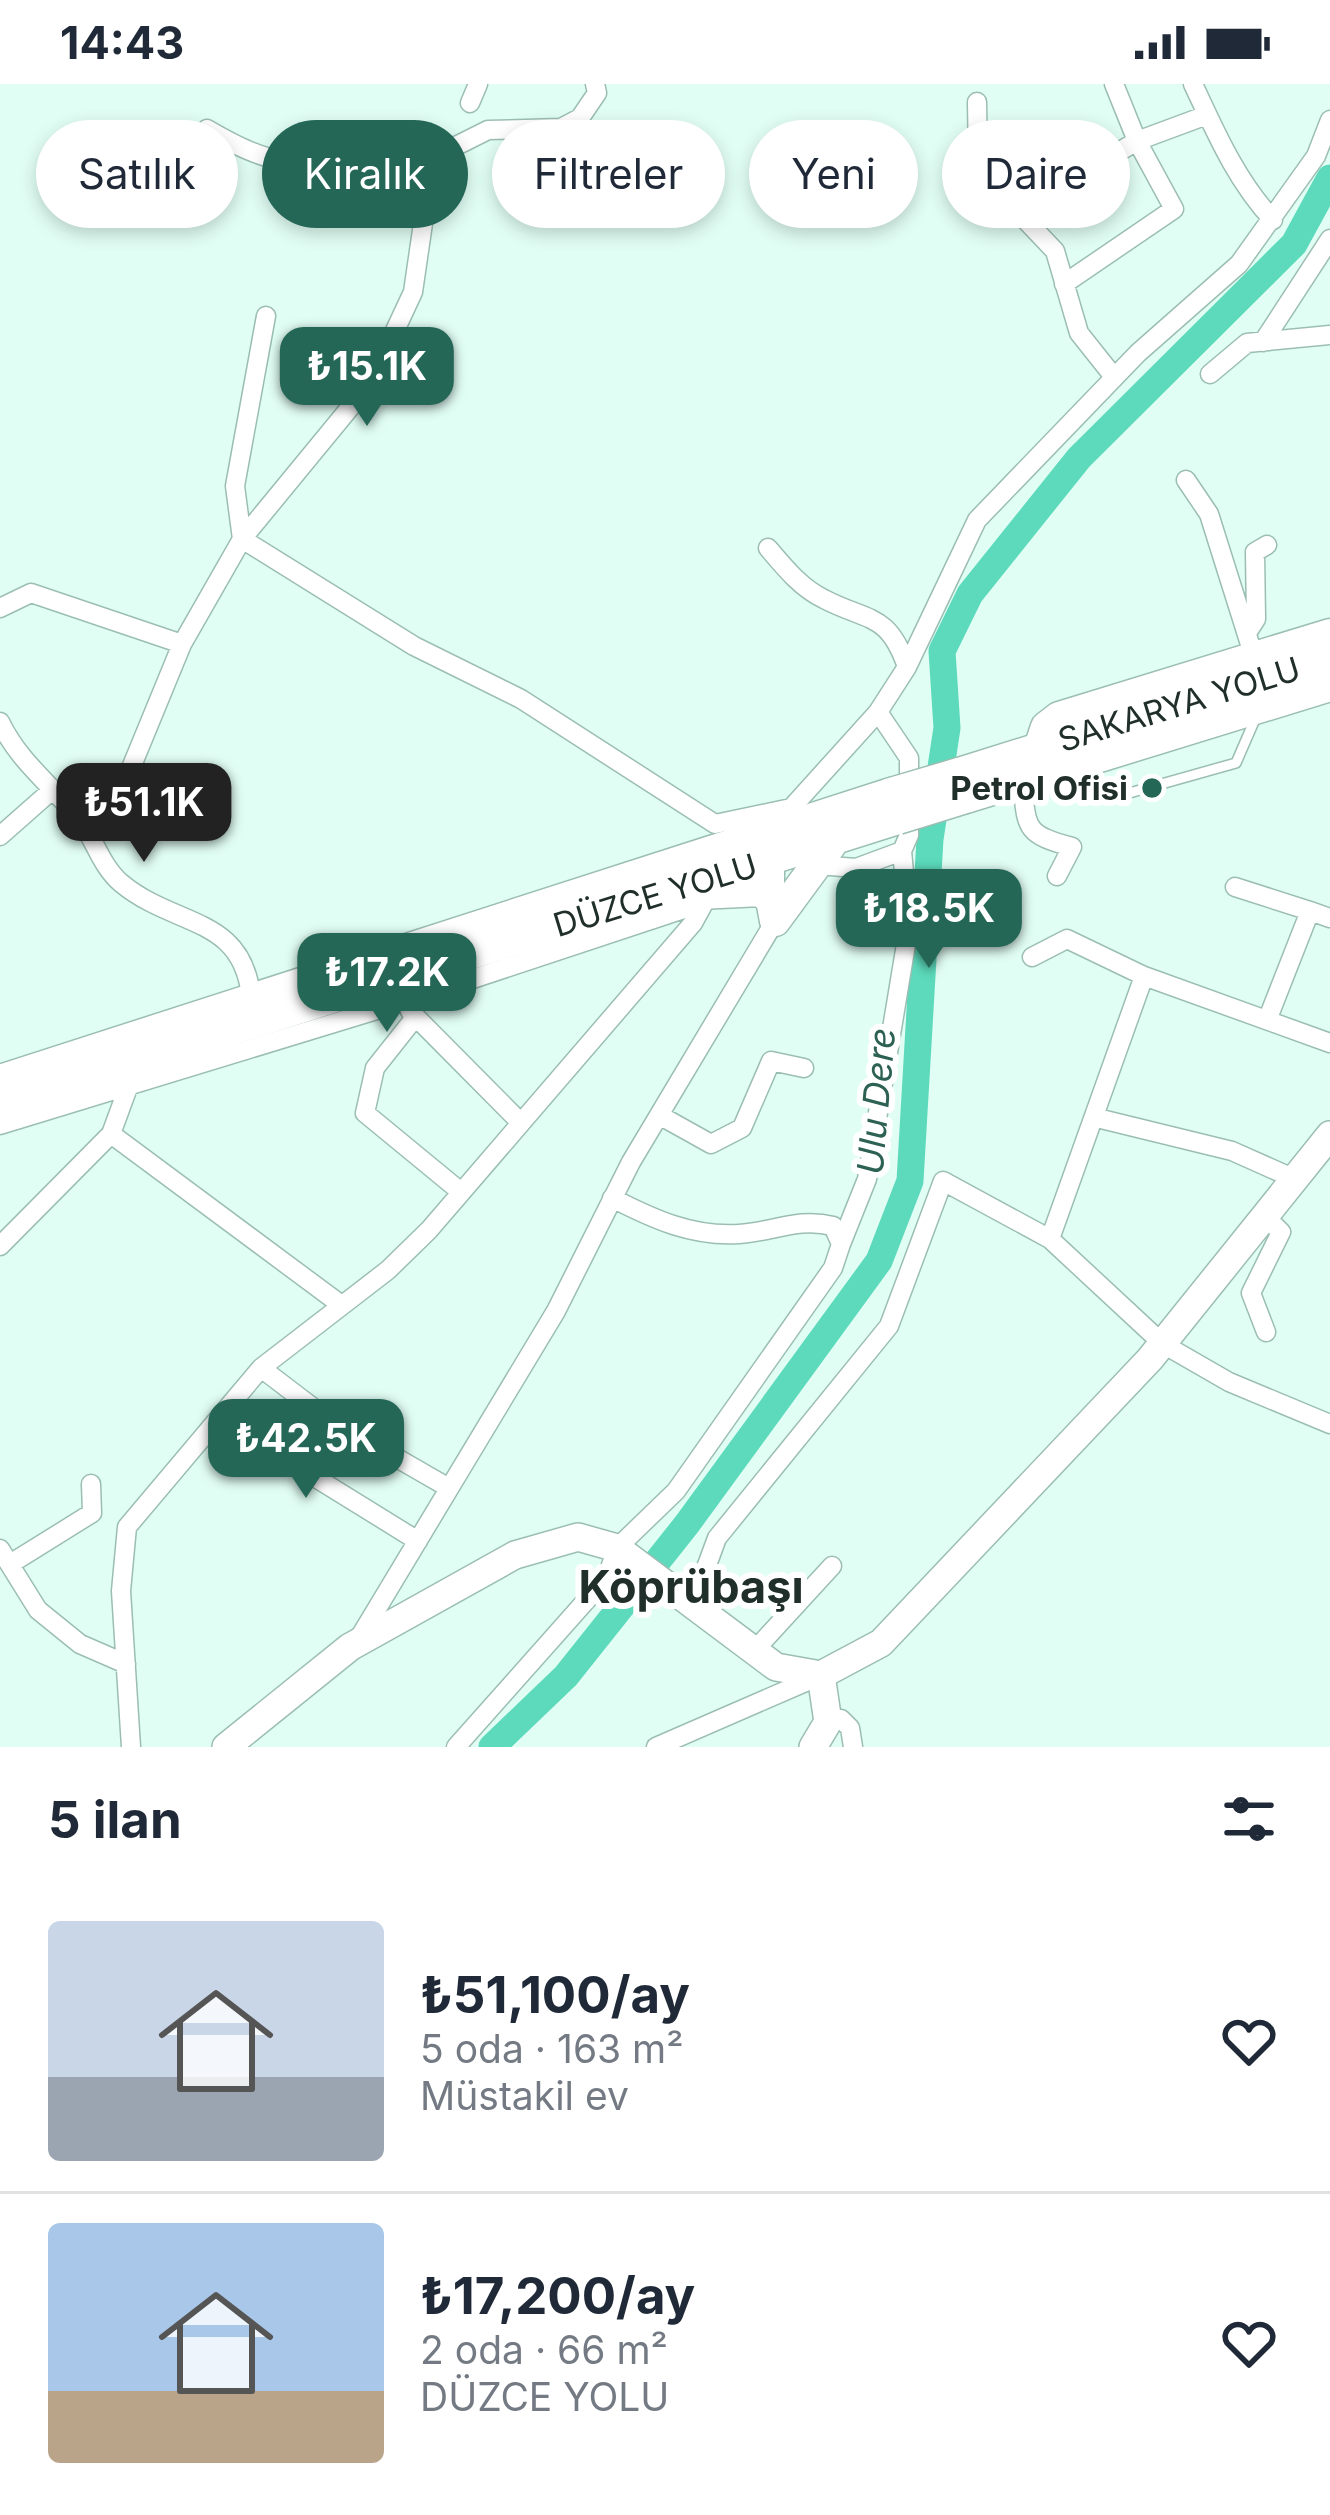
<!DOCTYPE html>
<html lang="tr">
<meta charset="utf-8">
<style>
:root{--surface:#fff;--page:#f6f6f7;--text:#1f2937;--muted:#747a83;--line:#e0e1e3;--accent:#256757}
body{margin:0;font-family:Inter,sans-serif;background:var(--page);color:var(--text);height:100vh;display:flex;flex-direction:column;font-size:45px;white-space:nowrap}
*{box-sizing:border-box;margin:0}
p{font-size:39px;color:var(--muted)}
.icon{flex:none;width:66px;height:66px;fill:none;stroke:currentColor;stroke-width:2;stroke-linecap:round;stroke-linejoin:round}
.map{position:relative;height:1663px;overflow:hidden}
.side{display:flex;flex-direction:column;background:var(--surface);flex:1}
.side>*{flex:none}
.banner{position:absolute;left:36px;top:36px;width:1260px;height:108px;display:flex;gap:24px}
.price{position:absolute;translate:-50% -102px;padding:0 27px;border-radius:24px;background:var(--accent);color:#fff;font-size:39px;line-height:78px;filter:drop-shadow(0 3px 6px #0008)}
.price::after{content:'';position:absolute;left:50%;top:72px;width:36px;height:27px;margin-left:-18px;background:inherit;clip-path:polygon(0 0,100% 0,50% 100%)}
.price.current{background:#222;color:#fff}
ul{padding:0;list-style:none}
li{display:flex;align-items:center;gap:36px;height:300px;padding:0 48px}
li+li{border-top:3px solid var(--line)}
li span{display:grid;place-items:center;flex:none;width:336px;height:240px;border-radius:12px;color:#555}
li>.icon{margin-inline-start:auto}
span .icon{width:144px;height:144px;fill:#fffc;stroke-width:1}
li b{font-size:51px}
h2{display:flex;justify-content:space-between;align-items:center;height:144px;padding:0 48px;font-size:51px}
.tag{padding:0 42px;border-radius:54px;background:var(--surface);box-shadow:0 6px 18px #0003;font-size:42px;line-height:108px}
.tag.current{background:var(--accent);color:#fff}
.status{display:flex;justify-content:space-between;align-items:center;height:84px;padding:0 60px;background:var(--surface);direction:ltr}
.status svg{height:33px;fill:currentColor}
.map>svg:first-child{display:block}
.lines{fill:none;stroke-linecap:round;stroke-linejoin:round}
.river{stroke:#5cdabb;stroke-width:27}
.service-casing{stroke:#9bbeb3;stroke-width:12}
.minor-casing{stroke:#9bbeb3;stroke-width:21}
.secondary-casing{stroke:#9bbeb3;stroke-width:30}
.trunk-casing{stroke:#9bbeb3;stroke-width:33}
.service{stroke:#fff;stroke-width:9}
.minor{stroke:#fff;stroke-width:18}
.secondary{stroke:#fff;stroke-width:27}
.trunk{stroke:#fff;stroke-width:30}
.trunk-bridge-casing{stroke:#9bbeb3;stroke-width:33;stroke-linecap:butt}
.trunk-bridge{stroke:#fff;stroke-width:30}
.poi-dot{fill:#256757;stroke:#fff;stroke-width:4.5}
.labels{text-anchor:middle;dominant-baseline:central;stroke-width:12;stroke-linejoin:round;paint-order:stroke}
.street-label{font-size:33px;fill:#212f2b;stroke:#fff}
.poi-label{font-size:33px;font-weight:bold;fill:#212f2b;stroke:#fff;text-anchor:end}
.water-label{font-size:36px;font-style:italic;fill:#2d6153;stroke:#fff}
.district-label{font-size:45px;font-weight:bold;fill:#212f2b;stroke:#fff}
</style>
<div class="status"><b>14:43</b><svg viewBox="0 0 49 12"><path d="M0 12V9h3v3zM5 12V6h3v6zM10 12V3h3v9zM15 12V0h3v12zM26 1h20v11H26zM47 4h2v5h-2z"/></svg></div>
<div class="map">
<svg width="1330" height="1663" viewBox="0 0 1330 1663">
<rect width="100%" height="100%" fill="#e1fef5"/>
<g class="lines">
<path class="river" d="M492,1663L566,1592L687,1440L879,1177L910,1097L930,755L947,644L942,567L970,510L1079,374L1294,160L1330,94"/>
<defs>
<path id="service" d="M1045,701L1108,715L1236,679L1256,633"/>
<path id="minor" d="M1114,0L1137,57L1207,31
M1193,0C1216,49 1236,96 1273,136
M977,18L978,76L996,105L1055,167L1079,249L1114,293
M470,19L478,0
M207,45C231,59 259,74 286,77C332,82 397,54 429,98
M1019,127L1137,57L1174,125L1064,200
M266,232L235,402L242,455L414,562L521,615L715,740L791,724
M1263,258L1330,155
M1210,290L1247,259L1330,251
M1186,396L1209,430L1254,573
M768,464C785,484 801,504 824,515C868,538 888,528 907,583
M0,524L31,509L182,560L242,455L371,298L413,208L429,98L452,64L488,46L561,44L580,34L597,9L595,0
M1247,549L1256,535L1255,468L1267,461
M0,638C19,677 47,697 75,730C94,751 99,780 121,799C175,844 242,831 251,912
M1022,697C1027,745 1024,750 1072,763L1057,792
M776,741L878,628L907,583L977,436L1138,269L1239,180L1316,72L1330,36
M88,747L131,684L182,560
M0,752L51,707
M817,781L856,784L902,767
M1235,803L1310,827
M1032,873L1067,855L1144,892
M410,927L520,1038
M1268,934L1310,827L1330,834
M413,936L375,984L365,1029L461,1108
M659,1031L711,1060L742,1044L771,977L804,984
M1097,1034L1232,1067L1295,1095
M0,1041L406,917L705,818
M111,1050L340,1220
M1265,1132L1281,1148L1251,1209L1266,1248
M1050,1155L1163,1260L1229,1298L1330,1340
M841,1160L867,1095L909,842L902,767L909,751V674L878,628
M0,1162L111,1050L129,1001
M261,1284L324,1332L449,1404
M219,1334L418,1457
M0,1465L38,1526L80,1560L126,1580
M10,1480L92,1429L91,1400
M693,1519L717,1454L889,1242L943,1097L1050,1155L1144,892L1330,959
M361,1551L556,1227L631,1078L775,837V767
M754,1567L832,1482
M828,1638L841,1635L850,1644L853,1663
M131,1663L121,1507L127,1443L261,1284L388,1186L429,1146L693,839L704,819
M456,1663L607,1493L617,1464L676,1407L833,1184L841,1160L833,1142C798,1133 773,1148 739,1150C692,1153 653,1135 612,1114
M656,1663L817,1593"/>
<path id="secondary" d="M226,1663L350,1563L515,1471L578,1453L617,1464L776,1583L821,1591L881,1559L1150,1275L1330,1051
M813,1663L828,1638L821,1591"/>
<path id="trunk" d="M1039,664L1046,643L1059,633L1330,550
M959,689L1330,573
M966,714L1330,602
M700,810L761,807L771,816L775,837
M775,837L836,754
M0,996L891,709
M0,1019L898,735"/>
</defs>
<use href="#service" class="service-casing"/>
<use href="#minor" class="minor-casing"/>
<use href="#secondary" class="secondary-casing"/>
<use href="#trunk" class="trunk-casing"/>
<use href="#service" class="service"/>
<use href="#minor" class="minor"/>
<use href="#secondary" class="secondary"/>
<use href="#trunk" class="trunk"/>
<defs>
<path id="trunk-bridge" d="M891,709L959,689
M898,735L966,714"/>
</defs>
<use href="#trunk-bridge" class="trunk-bridge-casing"/>
<use href="#trunk-bridge" class="trunk-bridge"/>
</g>
<circle class="poi-dot" cx="1152" cy="704" r="12"/>
<g class="labels">
<g class="street-label">
<text transform="translate(1179 620) rotate(-17)">SAKARYA YOLU</text>
<text transform="translate(655 811) rotate(-17)">DÜZCE YOLU</text>
</g>
<g class="poi-label">
<text x="1128" y="704">Petrol Ofisi</text>
</g>
<g class="water-label">
<text transform="translate(876 1017) rotate(-85)">Ulu Dere</text>
</g>
<g class="district-label">
<text x="691" y="1502">Köprübaşı</text>
</g>
</g>
</svg>
<b class="price" style="left:367px;top:345px">₺15.1K</b>
<b class="price current" style="left:144px;top:781px">₺51.1K</b>
<b class="price" style="left:929px;top:887px">₺18.5K</b>
<b class="price" style="left:387px;top:951px">₺17.2K</b>
<b class="price" style="left:306px;top:1417px">₺42.5K</b>
<div class="banner">
<a class="tag">Satılık</a>
<a class="tag current">Kiralık</a>
<a class="tag">Filtreler</a>
<a class="tag">Yeni</a>
<a class="tag">Daire</a>
</div>
</div>
<section class="side">
<h2>5 ilan<svg class="icon" aria-label="filters" viewBox="0 0 24 24"><path d="M4 7h16M4 17h16"/><circle cx="9" cy="7" r="2"/><circle cx="15" cy="17" r="2"/></svg></h2>
<ul>
<li><span style="background:linear-gradient(#c9d6e8 65%,#9aa5b1 0)"><svg class="icon" aria-label="home" viewBox="0 0 24 24"><path d="M3 11l9-7 9 7M6 9v11h12V9"/></svg></span><div><b>₺51,100/ay</b><p>5 oda · 163 m²</p><p>Müstakil ev</p></div><svg class="icon" aria-label="heart" viewBox="0 0 24 24"><path d="M12 20l-8-8c-3-5 5-10 8-4 3-6 11-1 8 4z"/></svg></li>
<li><span style="background:linear-gradient(#a9c7e8 70%,#b9a48a 0)"><svg class="icon" aria-label="home" viewBox="0 0 24 24"><path d="M3 11l9-7 9 7M6 9v11h12V9"/></svg></span><div><b>₺17,200/ay</b><p>2 oda · 66 m²</p><p>DÜZCE YOLU</p></div><svg class="icon" aria-label="heart" viewBox="0 0 24 24"><path d="M12 20l-8-8c-3-5 5-10 8-4 3-6 11-1 8 4z"/></svg></li>
</ul>
</section>
